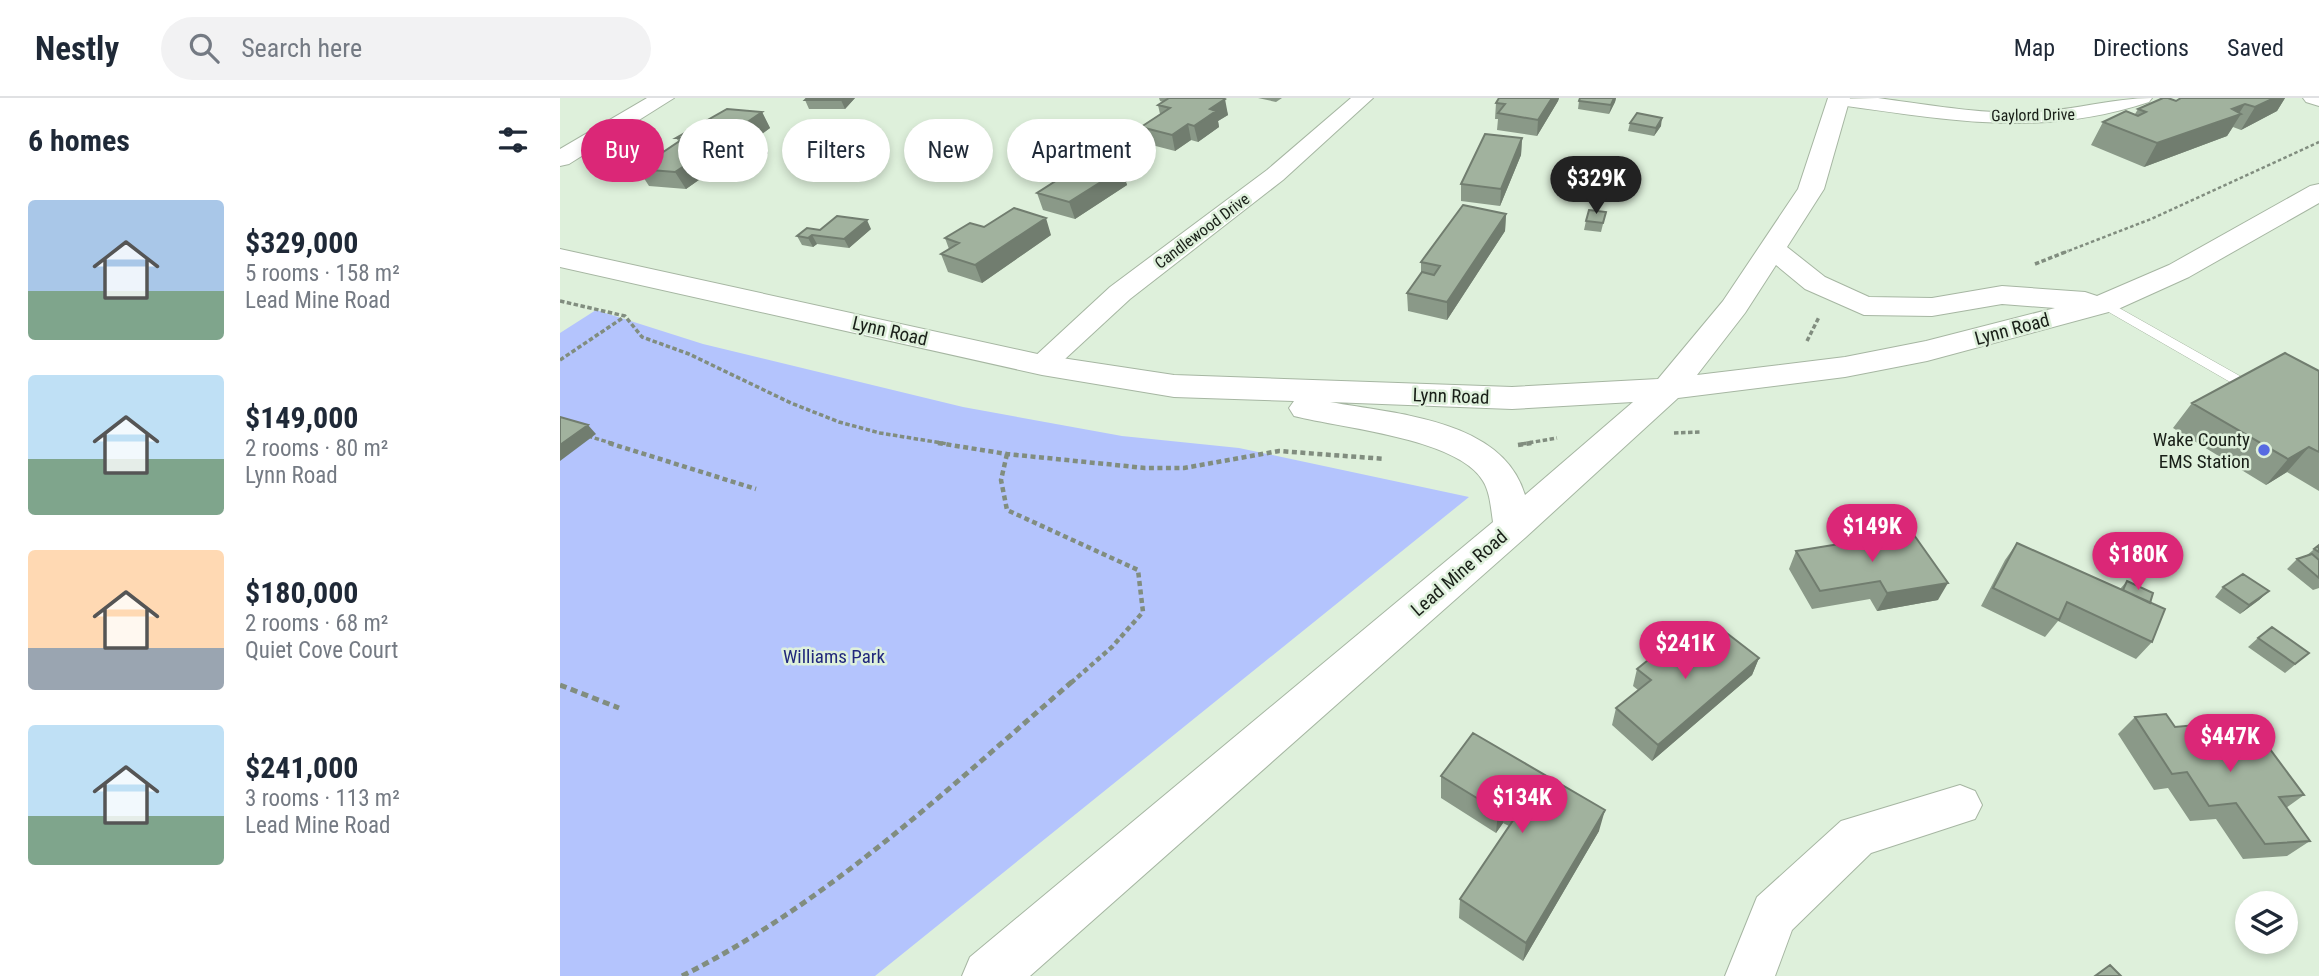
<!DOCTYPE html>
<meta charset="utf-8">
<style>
:root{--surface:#fff;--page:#f2f2f3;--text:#1f2937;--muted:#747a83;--line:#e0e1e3;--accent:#db2777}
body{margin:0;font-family:"Roboto Condensed",sans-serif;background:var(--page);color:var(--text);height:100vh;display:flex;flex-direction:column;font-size:26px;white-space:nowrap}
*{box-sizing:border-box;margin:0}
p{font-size:23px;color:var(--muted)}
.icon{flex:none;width:38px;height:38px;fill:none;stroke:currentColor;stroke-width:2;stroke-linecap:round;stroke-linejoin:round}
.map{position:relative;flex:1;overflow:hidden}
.drawer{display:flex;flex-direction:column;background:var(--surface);width:560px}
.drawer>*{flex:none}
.banner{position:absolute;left:21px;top:21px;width:665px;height:63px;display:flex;gap:14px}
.buttons{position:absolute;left:1675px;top:793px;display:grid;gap:14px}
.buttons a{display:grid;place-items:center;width:63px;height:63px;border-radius:50%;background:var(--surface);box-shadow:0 4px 10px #0003;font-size:35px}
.price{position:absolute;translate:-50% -60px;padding:0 16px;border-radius:24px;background:var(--accent);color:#fff;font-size:23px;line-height:46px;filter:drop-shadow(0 2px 4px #0008)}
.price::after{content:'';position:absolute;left:50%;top:42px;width:21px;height:16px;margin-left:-10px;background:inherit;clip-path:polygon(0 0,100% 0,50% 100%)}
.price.current{background:#222;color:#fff}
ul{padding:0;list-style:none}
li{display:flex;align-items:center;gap:21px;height:175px;padding:0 28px}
li span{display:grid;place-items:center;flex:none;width:196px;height:140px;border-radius:7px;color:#555}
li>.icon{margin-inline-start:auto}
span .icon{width:84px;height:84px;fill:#fffc;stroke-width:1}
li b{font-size:30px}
h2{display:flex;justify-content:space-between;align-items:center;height:84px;padding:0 28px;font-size:30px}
.pill{padding:0 24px;border-radius:32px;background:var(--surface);box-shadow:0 4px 10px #0003;font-size:24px;line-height:63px}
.pill.current{background:var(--accent);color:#fff}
header{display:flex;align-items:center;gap:42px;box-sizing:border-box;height:98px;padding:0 35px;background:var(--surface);border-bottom:2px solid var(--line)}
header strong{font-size:33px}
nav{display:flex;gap:38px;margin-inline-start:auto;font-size:24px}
.search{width:490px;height:63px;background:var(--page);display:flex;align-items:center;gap:18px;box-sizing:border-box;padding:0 24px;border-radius:38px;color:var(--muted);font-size:26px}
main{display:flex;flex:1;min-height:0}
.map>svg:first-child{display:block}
.green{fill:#b4c4fd}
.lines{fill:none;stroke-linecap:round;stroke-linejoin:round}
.lane-casing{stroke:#a6b6a2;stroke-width:1}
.street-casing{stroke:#a6b6a2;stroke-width:2}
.secondary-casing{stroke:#a6b6a2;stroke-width:2}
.path-far3{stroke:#818d7f;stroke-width:2.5;stroke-dasharray:3.5 2.5;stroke-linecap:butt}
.path-far2{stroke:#818d7f;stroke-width:3.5;stroke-dasharray:4.5 2.5;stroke-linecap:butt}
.path-far1{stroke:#818d7f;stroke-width:4.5;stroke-dasharray:5 3.5;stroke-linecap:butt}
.path{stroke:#818d7f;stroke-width:5;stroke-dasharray:7 4.5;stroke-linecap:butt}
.lane{fill:#fff;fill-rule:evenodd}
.street{fill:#fff;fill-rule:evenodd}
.secondary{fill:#fff;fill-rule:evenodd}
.wall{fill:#8a9988}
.shaded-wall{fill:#717d6f}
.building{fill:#a1b29e;stroke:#717d6f;stroke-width:2}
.poi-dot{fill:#576be2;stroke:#def0db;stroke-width:2.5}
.labels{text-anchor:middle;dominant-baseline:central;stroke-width:5;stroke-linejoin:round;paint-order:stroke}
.far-street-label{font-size:16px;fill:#191f18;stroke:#def0db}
.street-label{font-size:19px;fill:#191f18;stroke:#def0db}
.poi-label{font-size:19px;fill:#191f18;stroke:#def0db;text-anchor:end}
.park-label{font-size:19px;fill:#21287c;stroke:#def0db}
</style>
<header>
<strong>Nestly</strong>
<div class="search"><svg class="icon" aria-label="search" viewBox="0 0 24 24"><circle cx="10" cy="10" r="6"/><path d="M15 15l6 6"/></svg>Search here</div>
<nav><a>Map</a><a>Directions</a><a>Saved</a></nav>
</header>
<main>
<section class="drawer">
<h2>6 homes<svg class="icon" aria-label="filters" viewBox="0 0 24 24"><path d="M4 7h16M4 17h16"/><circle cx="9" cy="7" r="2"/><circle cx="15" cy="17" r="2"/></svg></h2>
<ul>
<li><span style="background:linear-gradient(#a9c7e8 65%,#7fa58c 0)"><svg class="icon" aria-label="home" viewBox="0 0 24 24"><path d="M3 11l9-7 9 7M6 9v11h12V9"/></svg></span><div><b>$329,000</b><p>5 rooms · 158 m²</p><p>Lead Mine Road</p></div></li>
<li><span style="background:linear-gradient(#bfe0f5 60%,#7fa58c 0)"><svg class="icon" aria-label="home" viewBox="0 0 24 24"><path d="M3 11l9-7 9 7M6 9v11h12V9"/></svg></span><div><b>$149,000</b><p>2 rooms · 80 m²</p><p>Lynn Road</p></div></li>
<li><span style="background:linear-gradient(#ffd9b3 70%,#9aa5b1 0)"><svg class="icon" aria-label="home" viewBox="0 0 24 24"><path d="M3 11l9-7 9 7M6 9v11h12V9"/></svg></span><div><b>$180,000</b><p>2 rooms · 68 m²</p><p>Quiet Cove Court</p></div></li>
<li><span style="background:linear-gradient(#bfe0f5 65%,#7fa58c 0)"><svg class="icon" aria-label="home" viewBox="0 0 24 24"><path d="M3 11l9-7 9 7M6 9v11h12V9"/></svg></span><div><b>$241,000</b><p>3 rooms · 113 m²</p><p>Lead Mine Road</p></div></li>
</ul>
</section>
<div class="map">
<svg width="1759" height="878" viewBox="0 0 1759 878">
<rect width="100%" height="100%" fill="#def0db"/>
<path class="green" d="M36,212L143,246L403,309L562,338L679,350L909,399L315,878H0V235Z"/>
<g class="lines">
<defs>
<path id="lane" d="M1545,202L1694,286L1697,289L1694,292H1684L1540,209V203Z"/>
<path id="street" d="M791,0H813L723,82L570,201L492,273L482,276L472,273L467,267L472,261L550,189L707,72Z
M1318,0C1370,7 1423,17 1475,14C1515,12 1553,0 1592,0L1589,4C1479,40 1390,22 1279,7L1269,1Z
M1743,0H1759V8L1746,4Z
M1400,687L1415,693L1422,707L1415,721L1311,755L1232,832L1215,878H1165L1197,799L1281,723Z"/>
<path id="secondary" d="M87,0H114L9,66L0,68V51Z
M1268,0H1290L1264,91L1227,149L1265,179L1309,199L1372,200L1442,188L1525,194L1537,198L1609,167L1750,88L1759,86V105L1629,179L1556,212L1367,263L1285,279L1118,300L966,439L470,878H402L410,859L933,424C931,411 930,394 923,383C898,340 780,330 734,318L729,310L734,303L614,299L482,277L0,169V151L482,257L614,277L952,289L1098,281L1163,203L1238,91ZM1216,167L1245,191L1304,217L1372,218L1442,206L1495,210L1366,243L1285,259L1137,277L1185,215ZM770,304L952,311L1073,304L965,397C943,321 835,316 770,304Z"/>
</defs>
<use href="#lane" class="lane-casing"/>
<use href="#street" class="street-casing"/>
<use href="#secondary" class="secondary-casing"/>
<path class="path-far3" d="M1503,155L1591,121L1759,44"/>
<path class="path-far2" d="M1475,166L1508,153
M0,203L65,218L82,239L129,256L231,305L279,324L320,335L388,346
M1247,243L1259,219
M0,262L64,219
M1114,335L1142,334
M28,338L54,346
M962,346L997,340"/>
<path class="path-far1" d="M49,345L196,391
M378,345L447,356L585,370H624L719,353L825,361
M958,347L972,345
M447,356L441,382L447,412L578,472L583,514L552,549L512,584"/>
<path class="path" d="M0,587L59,610
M122,878C269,804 390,689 514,582"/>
<use href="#lane" class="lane"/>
<use href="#street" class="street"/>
<use href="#secondary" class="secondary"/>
</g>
<path class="wall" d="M295,0L285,11H249L245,2Z
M599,0H663L668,17L658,23L659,29L638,44L631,42L615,53L584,45L581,29L600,16L598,7L603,4L600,3Z
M698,0H722L716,4Z
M939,0H999L998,3L977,38L937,32L938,21H935L936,5Z
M1020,0H1056L1055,4L1049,16L1018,11L1019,3Z
M1725,0L1717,13L1681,32L1673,29L1667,38L1584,69L1531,47L1543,24L1575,16L1578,11L1616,3Z
M202,14L210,30L198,39H200L208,55L182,74L153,72L126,91L89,88L78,71L119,44L116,40Z
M1070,25L1101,28L1094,38L1068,33Z
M547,36L551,52L545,56L569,63L573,79L566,84L567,87L515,121L483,112L477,95L499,80L497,75L519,61L497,53L492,37Z
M268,37L306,43L283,52L272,45Z
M962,40L961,57L940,108L901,103V86Z
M1046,114L1041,134L1024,132L1026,123Z
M946,116L945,133L887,222L848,213L847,195L861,176V164Z
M424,129L491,137L422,185L388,174L381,156L389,151L385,140Z
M311,131L289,150L257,146L253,149L242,147L237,138Z
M1759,273V393L1727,374L1706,387L1613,330L1632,305Z
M1292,433L1320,442L1378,502L1317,513L1310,501L1252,511L1229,471L1236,453L1286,445Z
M1457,445L1560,491L1567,483L1590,505L1592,544L1576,561L1498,523L1485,539L1421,508L1445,462Z
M1759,447V490L1753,492L1727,471L1737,461L1746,458Z
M1663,489L1709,493L1699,502L1680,516L1655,499Z
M1698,540L1749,555L1725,575L1688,549Z
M1199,560L1192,577L1092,663L1052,627L1056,610L1078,592L1073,588L1077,571Z
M1575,619L1615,629L1659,642L1744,697L1726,710L1750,743L1727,758L1683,761L1656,721L1630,723L1608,690L1594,692L1558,636Z
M881,678L1039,733L963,863L899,820L900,801L949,728L943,725L936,735L881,700Z"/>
<path class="shaded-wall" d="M283,0H295L285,11L281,2Z
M992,0H999L998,3L977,38L978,22Z
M1054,0H1056L1055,4L1049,16L1051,7Z
M1714,0H1725L1717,13L1681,32L1695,9Z
M665,1L668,17L658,23L659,29L638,44L634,28L650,11Z
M1685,6L1678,17L1681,16L1667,38L1584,69L1597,45L1672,11Z
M202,14L210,30L179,52L170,36Z
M1102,20L1101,28L1094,38L1096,30Z
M628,26L631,42L615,53L612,37Z
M302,34L306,43L283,52L278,43Z
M547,36L551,52L531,64L527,48Z
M200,39L208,55L182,74L173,58Z
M962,40L961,57L940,108L941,91Z
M144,55L153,72L126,91L115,74Z
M569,63L573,79L566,84L567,87L515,121L509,104Z
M946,116L945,133L887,222V204Z
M486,120L491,137L422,185L415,167Z
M307,122L311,131L289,150L284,141Z
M252,137L257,146L253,149L248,140Z
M28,327L36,336L0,363V347Z
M1749,349L1727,374L1706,387L1728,361Z
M1388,485L1378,502L1317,513L1327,495Z
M1709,493L1699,502L1680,516L1689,507Z
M1199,560L1192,577L1092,663L1098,647Z
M945,703L943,725L936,735L938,713Z
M1045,712L1039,733L963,863L966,845Z"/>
<path class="building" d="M247,0H283L281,2H245Z
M609,0H663L665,1L650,11L656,13L634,28L628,26L612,37L581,29L610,10L598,7Z
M939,0H992L978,22L938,15L945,6L936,5Z
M1020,0H1054L1051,7L1019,3Z
M1603,0H1608L1616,3L1621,0H1714L1695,9L1685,6L1672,11L1681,16L1597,45L1543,24L1566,13L1578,18L1586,14L1578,11Z
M167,11L202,14L170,36L200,39L173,58L144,55L115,74L78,71L124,40H116Z
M1077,15L1102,20L1096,30L1070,25Z
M511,27L547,36L527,48L528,51L569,63L559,69L563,70L509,104L477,95L505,77L497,75L526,56L521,55L518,46L492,37Z
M292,28L302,34L278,43L268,37Z
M925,36L962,40L941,91L901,86Z
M903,107L946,116L887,204L847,195L862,174L874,177L880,168L861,164Z
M454,110L486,120L415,167L381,156L399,145L385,140L410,125L424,129Z
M1029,112L1046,114L1043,125L1026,123Z
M277,118L307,122L284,141L252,137L248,140L237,138L247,130L260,132Z
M1725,255L1759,273V354L1749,349L1728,361L1632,305Z
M0,319L28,327L0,347Z
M1311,430L1320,442L1354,437L1388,485L1327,495L1320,483L1260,493L1236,453L1298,443L1292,433Z
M1457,445L1605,511L1592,544L1507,504L1499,522L1433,490Z
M1759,447V454L1754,451Z
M1752,456L1759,462V480L1737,461Z
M1683,476L1709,493L1689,507L1663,489Z
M1567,483L1593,495L1590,505L1563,492Z
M1155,526L1199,560L1098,647L1056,610L1091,582L1077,571L1123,534L1134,543Z
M1712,529L1749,555L1735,566L1698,540Z
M1606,616L1615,629L1647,626L1659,642L1701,639L1744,697L1719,699L1750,743L1705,746L1676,705L1649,708L1627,674L1612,676L1575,619Z
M913,635L1045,712L966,845L900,801L960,712L945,703L938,713L881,678Z
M1550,867L1561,878H1535Z"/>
<circle class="poi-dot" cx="1704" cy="352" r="7"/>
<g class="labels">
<g class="far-street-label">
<text transform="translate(1473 17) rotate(-1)">Gaylord Drive</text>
<text transform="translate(642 133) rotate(-37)">Candlewood Drive</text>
</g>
<g class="street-label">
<text transform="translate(1452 231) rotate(-15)">Lynn Road</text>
<text transform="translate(330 233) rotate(13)">Lynn Road</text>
<text transform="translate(891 298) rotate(2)">Lynn Road</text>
<text transform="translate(899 475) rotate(-41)">Lead Mine Road</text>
</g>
<g class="poi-label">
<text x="1690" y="341">Wake County<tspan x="1690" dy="22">EMS Station</tspan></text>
</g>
<g class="park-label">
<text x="274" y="558">Williams Park</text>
</g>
</g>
</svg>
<div class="buttons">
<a><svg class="icon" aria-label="layers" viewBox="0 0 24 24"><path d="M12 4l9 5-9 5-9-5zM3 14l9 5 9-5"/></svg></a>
</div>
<b class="price current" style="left:1036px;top:118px">$329K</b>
<b class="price" style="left:1312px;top:466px">$149K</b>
<b class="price" style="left:1578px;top:494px">$180K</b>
<b class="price" style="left:1125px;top:583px">$241K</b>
<b class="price" style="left:1670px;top:676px">$447K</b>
<b class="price" style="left:962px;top:737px">$134K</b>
<div class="banner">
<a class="pill current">Buy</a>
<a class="pill">Rent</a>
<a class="pill">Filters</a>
<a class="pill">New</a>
<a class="pill">Apartment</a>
</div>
</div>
</main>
